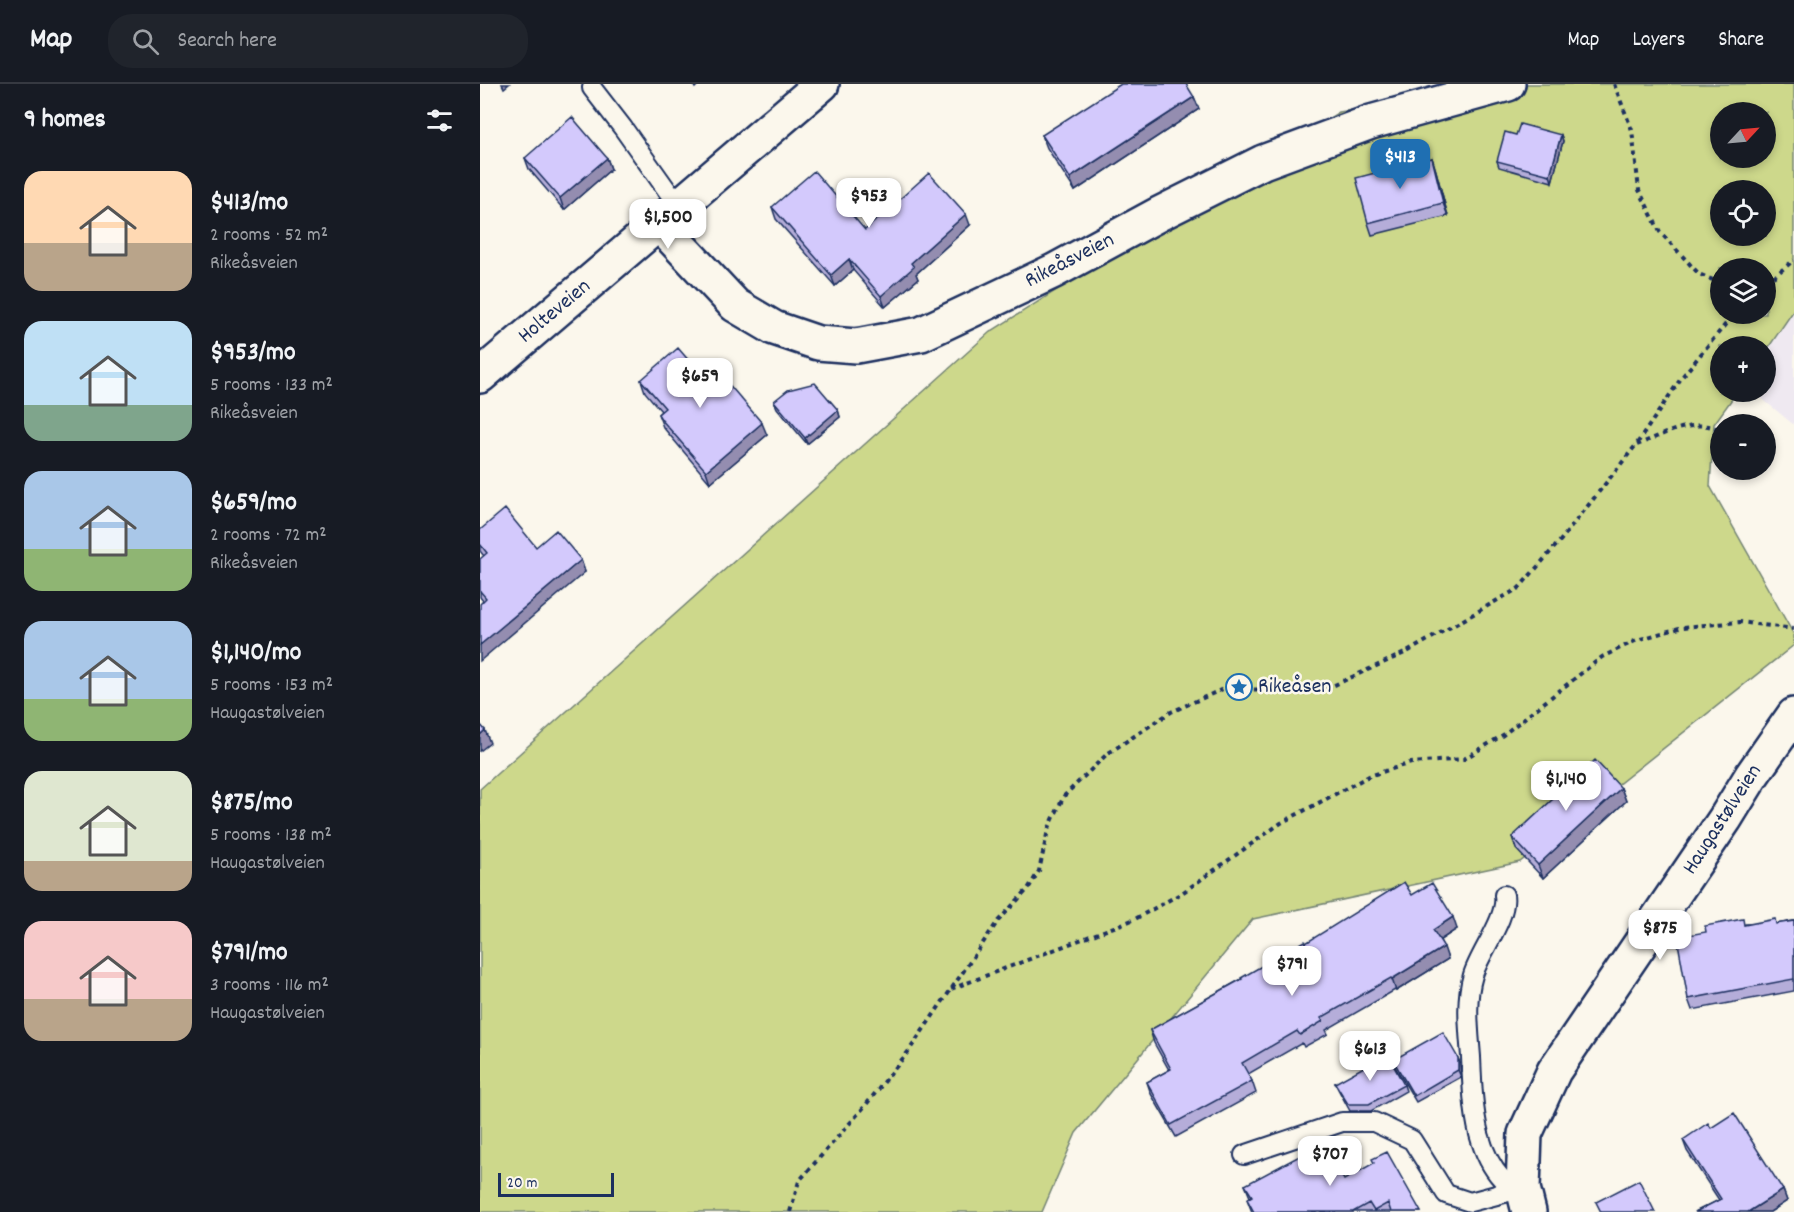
<!DOCTYPE html>
<meta charset="utf-8">
<style>
:root{--surface:#171b24;--page:#20242c;--text:#f1f3f6;--muted:#9ea1a6;--line:#363941;--accent:#1f6fb2}
body{margin:0;font-family:Dekko,sans-serif;background:var(--page);color:var(--text);height:100vh;display:flex;flex-direction:column;font-size:22px;white-space:nowrap}
*{box-sizing:border-box;margin:0}
p{font-size:20px;color:var(--muted)}
.icon{flex:none;width:33px;height:33px;fill:none;stroke:currentColor;stroke-width:2;stroke-linecap:round;stroke-linejoin:round}
.map{position:relative;flex:1;overflow:hidden}
.details{display:flex;flex-direction:column;background:var(--surface);width:480px}
.details>*{flex:none}
.needle{width:39px;rotate:64deg}
.buttons{position:absolute;left:1230px;top:18px;display:grid;gap:12px}
.buttons a{display:grid;place-items:center;width:66px;height:66px;border-radius:50%;background:var(--surface);box-shadow:0 3px 9px #0003;font-size:30px}
.scale{position:absolute;left:18px;bottom:15px;width:116px;box-sizing:border-box;padding-left:6px;border:3px solid #1b2f5e;border-top:0;font-size:16px;line-height:21px;white-space:nowrap;color:#1b2f5e;-webkit-text-stroke:4px #fbf7ec;paint-order:stroke}
.price{position:absolute;translate:-50% -51px;padding:0 14px;border-radius:12px;background:#fff;color:#222;font-size:20px;line-height:39px;filter:drop-shadow(0 2px 3px #0008)}
.price::after{content:'';position:absolute;left:50%;top:36px;width:18px;height:14px;margin-left:-9px;background:inherit;clip-path:polygon(0 0,100% 0,50% 100%)}
.price.current{background:var(--accent);color:#fff}
ul{padding:0;list-style:none}
li{display:flex;align-items:center;gap:18px;height:150px;padding:0 24px}
li span{display:grid;place-items:center;flex:none;width:168px;height:120px;border-radius:18px;color:#555}
li>.icon{margin-inline-start:auto}
span .icon{width:72px;height:72px;fill:#fffc;stroke-width:1}
li b{font-size:26px}
h2{display:flex;justify-content:space-between;align-items:center;height:72px;padding:0 24px;font-size:26px}
header{display:flex;align-items:center;gap:36px;box-sizing:border-box;height:84px;padding:0 30px;background:var(--surface);border-bottom:2px solid var(--line)}
header strong{font-size:28px}
nav{display:flex;gap:33px;margin-inline-start:auto;font-size:21px}
.search{width:420px;height:54px;background:var(--page);display:flex;align-items:center;gap:15px;box-sizing:border-box;padding:0 21px;border-radius:24px;color:var(--muted);font-size:22px}
main{display:flex;flex:1;min-height:0}
.map>svg:first-child{display:block}
.built{fill:#efe9f1}
.green{fill:#cdd88b;stroke:#748474;stroke-width:1.5;fill-rule:evenodd}
.lines{fill:none;stroke-linecap:round;stroke-linejoin:round}
.service-casing{stroke:#1b2f5e;stroke-width:22}
.minor-casing{stroke:#1b2f5e;stroke-width:38}
.path{stroke:#1b2f5e;stroke-width:4;stroke-dasharray:4.5 4.5;stroke-linecap:butt}
.service{stroke:#fbf7ec;stroke-width:18}
.minor{stroke:#fbf7ec;stroke-width:33}
.wall{fill:#b5add9;stroke:#1b2f5e;stroke-width:1.5}
.shaded-wall{fill:#948db0;stroke:#1b2f5e;stroke-width:1.5}
.building{fill:#d3c9fc;stroke:#1b2f5e;stroke-width:1.5}
.labels{text-anchor:middle;dominant-baseline:central;stroke-width:5;stroke-linejoin:round;paint-order:stroke}
.street-label{font-size:22px;fill:#1b2f5e;stroke:#fbf7ec}
.poi-label{font-size:22px;fill:#1b2f5e;stroke:#fbf7ec;text-anchor:start}
</style>
<header>
<strong>Map</strong>
<div class="search"><svg class="icon" aria-label="search" viewBox="0 0 24 24"><circle cx="10" cy="10" r="6"/><path d="M15 15l6 6"/></svg>Search here</div>
<nav><a>Map</a><a>Layers</a><a>Share</a></nav>
</header>
<main>
<section class="details">
<h2>9 homes<svg class="icon" aria-label="filters" viewBox="0 0 24 24"><path d="M4 7h16M4 17h16"/><circle cx="9" cy="7" r="2"/><circle cx="15" cy="17" r="2"/></svg></h2>
<ul>
<li><span style="background:linear-gradient(#ffd9b3 60%,#b9a48a 0)"><svg class="icon" aria-label="home" viewBox="0 0 24 24"><path d="M3 11l9-7 9 7M6 9v11h12V9"/></svg></span><div><b>$413/mo</b><p>2 rooms · 52 m²</p><p>Rikeåsveien</p></div></li>
<li><span style="background:linear-gradient(#bfe0f5 70%,#7fa58c 0)"><svg class="icon" aria-label="home" viewBox="0 0 24 24"><path d="M3 11l9-7 9 7M6 9v11h12V9"/></svg></span><div><b>$953/mo</b><p>5 rooms · 133 m²</p><p>Rikeåsveien</p></div></li>
<li><span style="background:linear-gradient(#a9c7e8 65%,#8fb573 0)"><svg class="icon" aria-label="home" viewBox="0 0 24 24"><path d="M3 11l9-7 9 7M6 9v11h12V9"/></svg></span><div><b>$659/mo</b><p>2 rooms · 72 m²</p><p>Rikeåsveien</p></div></li>
<li><span style="background:linear-gradient(#a9c7e8 65%,#8fb573 0)"><svg class="icon" aria-label="home" viewBox="0 0 24 24"><path d="M3 11l9-7 9 7M6 9v11h12V9"/></svg></span><div><b>$1,140/mo</b><p>5 rooms · 153 m²</p><p>Haugastølveien</p></div></li>
<li><span style="background:linear-gradient(#dfe7d0 75%,#b9a48a 0)"><svg class="icon" aria-label="home" viewBox="0 0 24 24"><path d="M3 11l9-7 9 7M6 9v11h12V9"/></svg></span><div><b>$875/mo</b><p>5 rooms · 138 m²</p><p>Haugastølveien</p></div></li>
<li><span style="background:linear-gradient(#f6c9c9 65%,#b9a48a 0)"><svg class="icon" aria-label="home" viewBox="0 0 24 24"><path d="M3 11l9-7 9 7M6 9v11h12V9"/></svg></span><div><b>$791/mo</b><p>3 rooms · 116 m²</p><p>Haugastølveien</p></div></li>
</ul>
</section>
<div class="map">
<svg width="1314" height="1128" viewBox="0 0 1314 1128">
<rect width="100%" height="100%" fill="#fbf7ec"/>
<filter id="ink" filterUnits="userSpaceOnUse"><feTurbulence type="fractalNoise" baseFrequency=".0167" numOctaves="2"/><feDisplacementMap in="SourceGraphic" scale="12" xChannelSelector="R" yChannelSelector="G"/><feConvolveMatrix kernelMatrix="1 2 1 2 8 2 1 2 1" color-interpolation-filters="sRGB"/></filter>
<g filter="url(#ink)">
<path class="built" d="M1314,226V341L1274,308H1286V267Z"/>
<path class="green" d="M1045,0H1314V226L1286,267V262H1240V308H1257L1234,340L1230,402L1314,551V561L1040,778L773,835L596,1049L562,1128H0V705L510,248L859,28ZM1240,28H1286V74H1240ZM1240,106H1286V152H1240ZM1240,184H1286V230H1240Z"/>
<g class="lines">
<defs>
<path id="service" d="M112,4L143,44L199,123
M1024,811C1028,833 1000,868 993,891C985,917 989,946 991,973C992,998 993,1026 999,1050C1003,1065 1011,1083 1022,1095C1027,1100 1036,1101 1043,1104
M764,1071L862,1038H894L932,1056L966,1110L990,1118L1043,1104"/>
<path id="minor" d="M179,140L255,221L294,244L338,259L376,262L441,250L574,187L679,130L783,78L891,38L1028,0
M0,292L342,0
M1049,1128L1043,1104L1045,1050L1074,987L1245,735L1272,691L1314,631"/>
</defs>
<use href="#service" class="service-casing"/>
<use href="#minor" class="minor-casing"/>
<path class="path" d="M1134,0L1152,46L1159,106L1180,148L1219,190L1240,199
M1286,199L1314,176
M1157,361C1182,351 1214,333 1240,346
M471,905L655,835L702,809L801,739L889,692L931,679L984,675L1023,651L1122,573L1157,556L1203,543L1260,538L1314,545
M310,1128L319,1097L385,1022L428,968L518,837L548,805L559,787L568,746L584,712L627,670L691,628L743,605L819,606L850,603L927,568L1039,504L1080,457L1156,361L1202,293L1254,230"/>
<use href="#service" class="service"/>
<use href="#minor" class="minor"/>
</g>
<path class="wall" d="M714,13L719,25L595,107L567,64L562,51Z
M1036,51H1081L1083,57L1072,98L1019,83L1017,77Z
M45,74H127L131,85L84,126L49,85Z
M952,74L956,87L968,132L892,151L888,139Z
M292,123L385,146L490,141L436,190L438,195L405,223L373,186L355,202L296,135Z
M223,293L287,351L230,399L183,343L178,330L181,327L165,308L161,296Z
M294,317L358,326L360,333L327,360L297,324Z
M0,446L101,476L105,488L3,517L0,513V475L4,472L0,467Z
M1141,704L1146,717L1063,794L1036,765L1032,753Z
M932,811L977,845L960,856L968,875L916,907L915,906L846,946L848,950L824,963L822,959L768,990L772,997L776,1009L696,1053L671,1010L667,998L689,986L674,959L670,946L826,859Z
M1314,837V907L1212,926L1208,915L1265,840H1296Z
M978,974L980,980L981,993L936,1018L915,983L913,976Z
M855,999L924,1001L926,1007L891,1027H870L858,1005Z
M1231,1044L1303,1106L1307,1117L1290,1128H1215L1239,1116L1207,1067L1203,1056Z
M864,1096L941,1128H772L767,1115L770,1113L765,1101Z"/>
<path class="shaded-wall" d="M22,0H29L24,4Z
M213,0H219L215,4Z
M714,13L719,25L595,107L590,94Z
M1081,51L1083,57L1072,98L1070,91Z
M127,74L131,85L84,126L80,114Z
M952,74L956,87L968,132L963,119Z
M486,130L490,141L436,190L438,195L405,223L401,212L431,179Z
M369,175L373,186L355,202L351,191Z
M358,326L360,333L327,360L325,354Z
M282,339L287,351L230,399L226,387Z
M101,476L105,488L0,577V561Z
M5,646L10,659L0,667V651Z
M1141,704L1146,717L1063,794L1058,781Z
M973,833L977,845L957,858L953,846Z
M964,863L968,875L916,907L912,895Z
M978,974L980,980L981,993L978,986Z
M1303,1106L1307,1117L1290,1128H1268Z"/>
<path class="building" d="M641,0H706L714,13L590,94L562,51Z
M92,33L127,74L80,114L45,74Z
M1040,40L1081,51L1070,91L1017,77L1025,48L1036,51Z
M952,74L963,119L888,139L876,94Z
M334,87L385,146L449,89L486,130L431,179L434,183L401,212L369,175L351,191L292,123Z
M198,264L223,293L234,283L282,339L226,387L181,335L178,330L185,324L161,296Z
M335,299L358,326L325,354L294,317L308,306Z
M25,425L56,463L76,446L101,476L0,561V520L6,514L0,507V475L7,469L0,460V446Z
M0,640L5,646L0,651Z
M1115,676L1141,704L1058,781L1032,753Z
M924,798L932,811L952,799L973,833L953,846L964,863L912,895L911,894L841,934L843,937L820,951L817,947L762,979L772,997L691,1041L667,998L691,985L670,946L762,895L761,894L825,857L826,859Z
M1263,835L1264,841L1295,835L1296,840L1314,837V895L1208,915L1197,853L1226,848L1225,842Z
M963,948L978,974V986L934,1012L913,976Z
M907,970L924,1001L889,1020H868L855,999Z
M1254,1029L1303,1106L1268,1128H1215L1241,1115L1203,1056L1228,1039L1231,1044Z
M844,1059L864,1096L894,1079L892,1075L907,1068L941,1128H911L908,1119L894,1127L889,1119L873,1128H774L767,1115L772,1112L765,1101Z
M1159,1096L1175,1128H1121L1116,1118Z"/>
</g>
<defs>
<symbol id="sight-ring" viewBox="-11 -11 22 22"><circle r="9.5" fill="#fbf7ec" stroke="#1f6fb2" stroke-width="1.5"/><path d="M0-6L1.8-2.2L6-1.7L2.9 1.2L3.7 5.4L0 3.3L-3.7 5.4L-2.9 1.2L-6-1.7L-1.8-2.2Z" fill="#1f6fb2"/></symbol>
</defs>
<g fill-rule="evenodd">
<use href="#sight-ring" x="744" y="588" width="30" height="30"/>
</g>
<g class="labels">
<g class="street-label">
<text transform="translate(590 177) rotate(-27)">Rikeåsveien</text>
<text transform="translate(75 228) rotate(-40)">Holteveien</text>
<text transform="translate(1243 736) rotate(-57)">Haugastølveien</text>
</g>
<g class="poi-label">
<text x="778" y="603">Rikeåsen</text>
</g>
</g>
</svg>
<div class="buttons">
<a><svg class="needle" viewBox="-14 -14 28 28"><path d="M0-13l5 13h-10z" fill="#e53935"/><path d="M0 13l5-13h-10z" fill="#9ea1a6"/></svg></a>
<a><svg class="icon" aria-label="locate" viewBox="0 0 24 24"><circle cx="12" cy="12" r="6"/><path d="M12 2v4M12 18v4M2 12h4M18 12h4"/></svg></a>
<a><svg class="icon" aria-label="layers" viewBox="0 0 24 24"><path d="M12 4l9 5-9 5-9-5zM3 14l9 5 9-5"/></svg></a>
<a>+</a>
<a>−</a>
</div>
<div class="scale">20 m</div>
<b class="price current" style="left:920px;top:106px">$413</b>
<b class="price" style="left:389px;top:145px">$953</b>
<b class="price" style="left:188px;top:166px">$1,500</b>
<b class="price" style="left:220px;top:325px">$659</b>
<b class="price" style="left:1086px;top:728px">$1,140</b>
<b class="price" style="left:1180px;top:877px">$875</b>
<b class="price" style="left:812px;top:913px">$791</b>
<b class="price" style="left:890px;top:998px">$613</b>
<b class="price" style="left:850px;top:1103px">$707</b>
</div>
</main>
